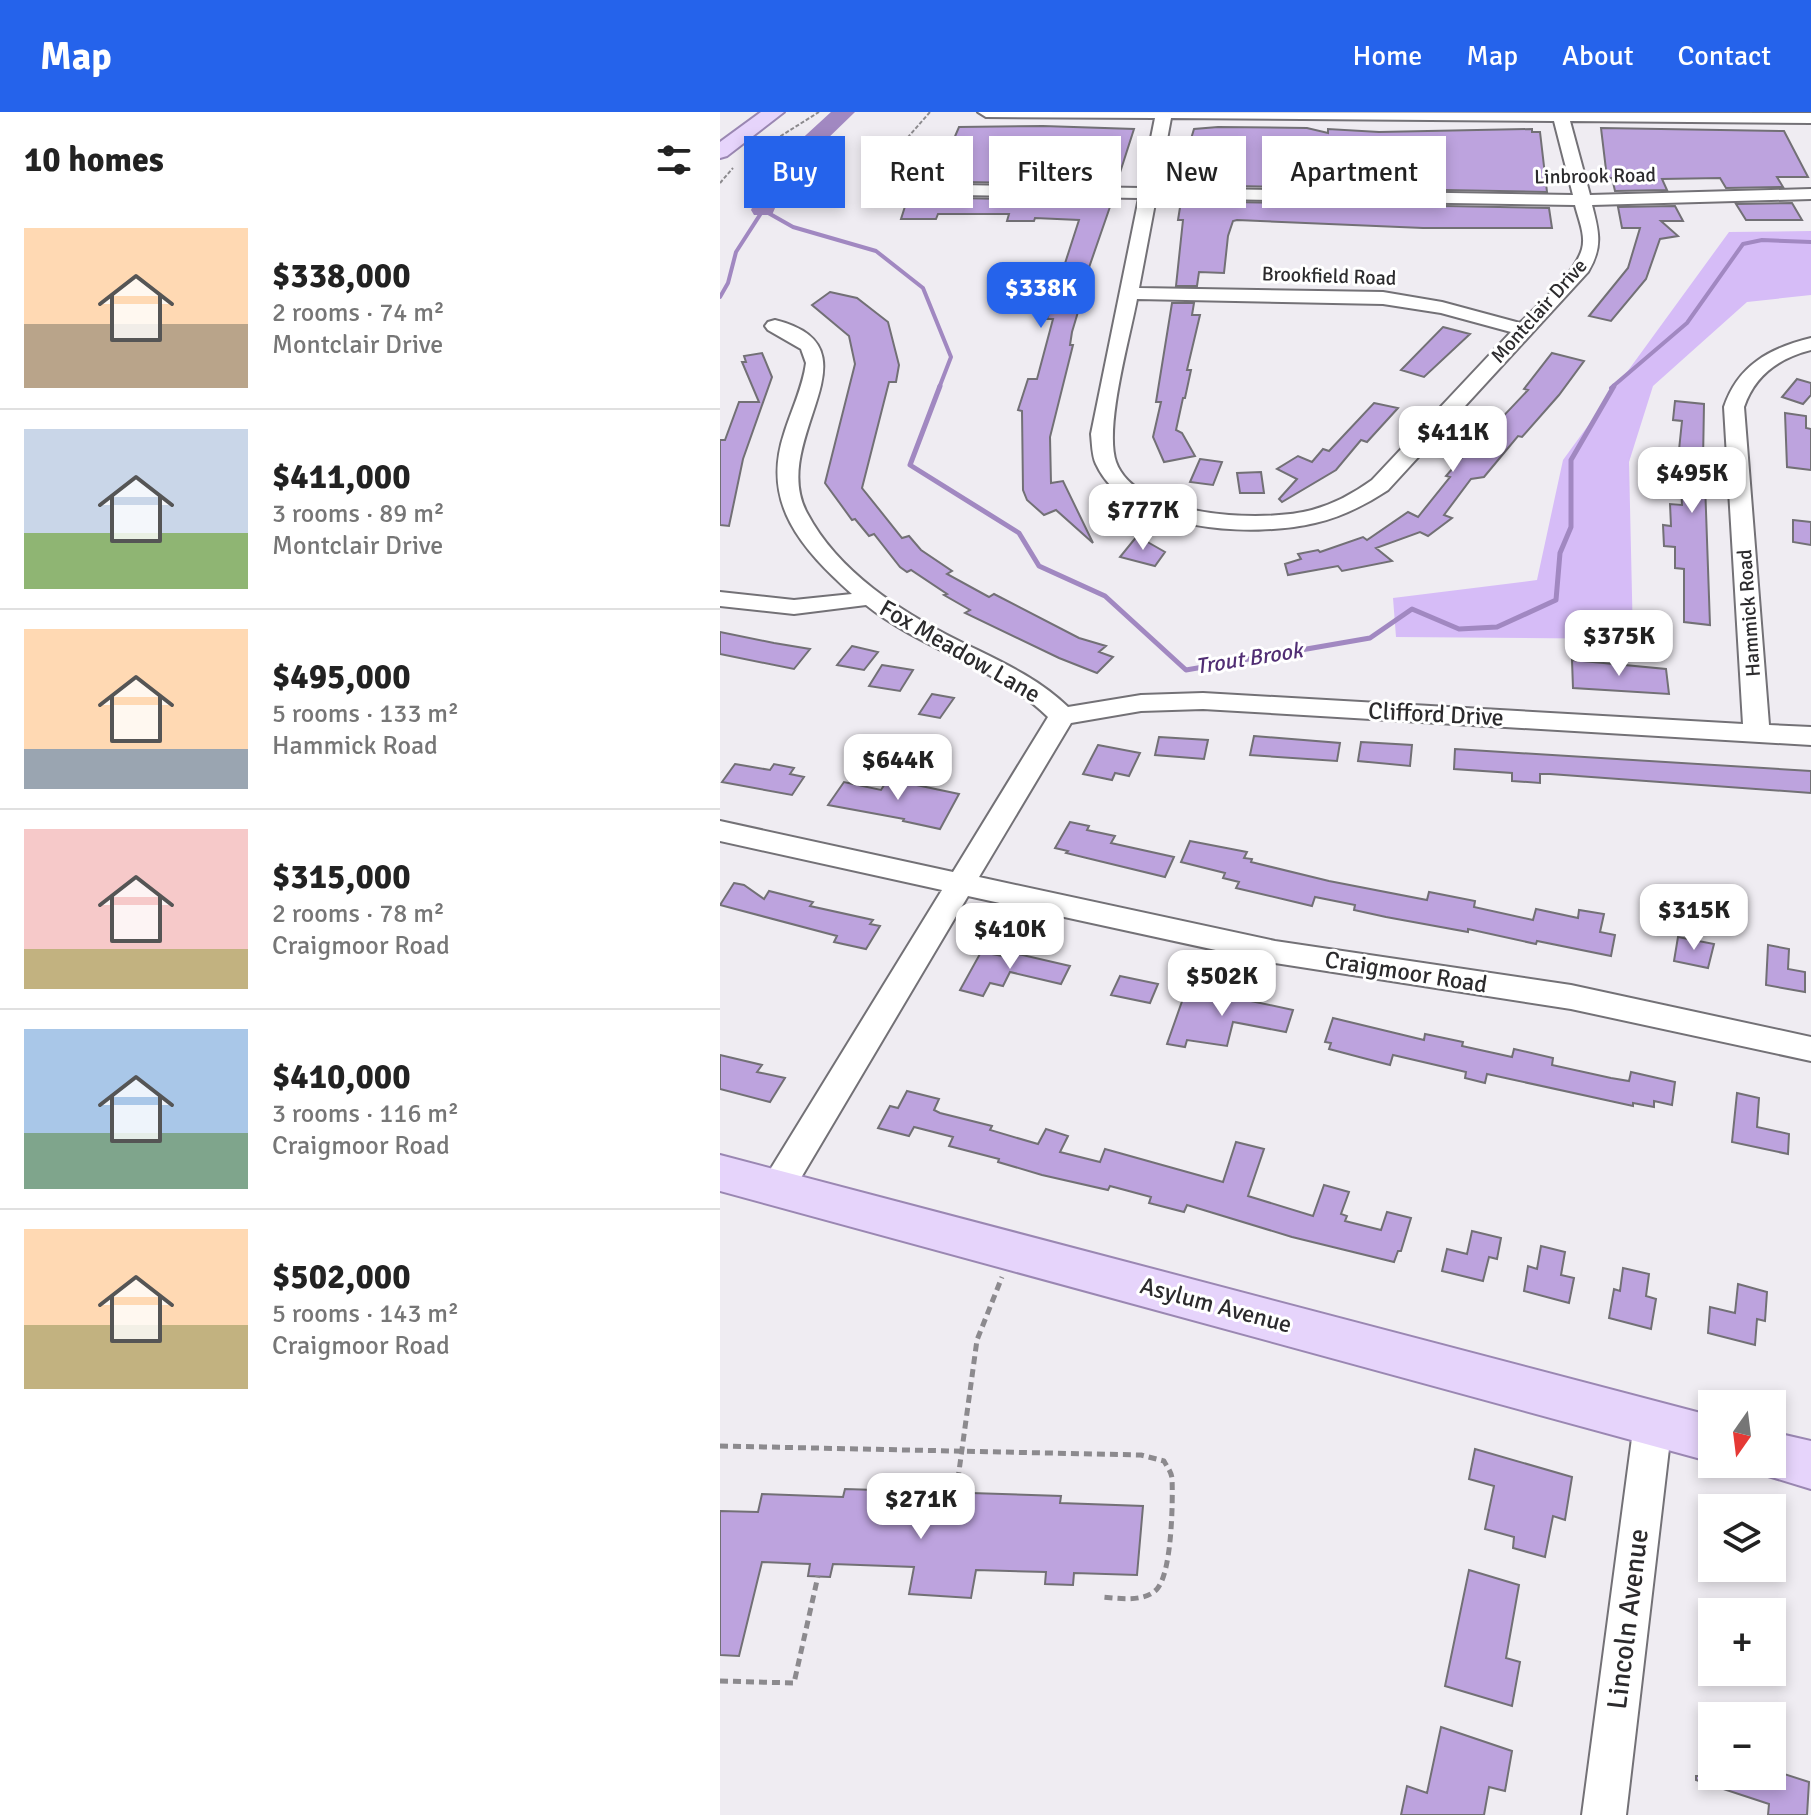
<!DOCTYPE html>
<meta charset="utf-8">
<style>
:root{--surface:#fff;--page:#f6f6f6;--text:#222;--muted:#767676;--line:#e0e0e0;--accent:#2563eb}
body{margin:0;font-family:Signika,sans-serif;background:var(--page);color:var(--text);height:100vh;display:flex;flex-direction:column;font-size:30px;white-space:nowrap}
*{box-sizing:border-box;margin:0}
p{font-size:26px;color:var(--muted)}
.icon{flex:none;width:44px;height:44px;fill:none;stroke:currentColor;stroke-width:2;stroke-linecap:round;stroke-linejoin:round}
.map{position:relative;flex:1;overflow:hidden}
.sheet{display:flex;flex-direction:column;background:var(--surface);width:720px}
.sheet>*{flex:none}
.hud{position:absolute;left:24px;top:24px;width:760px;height:72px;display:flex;gap:16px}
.needle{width:52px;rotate:194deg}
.buttons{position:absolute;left:978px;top:1278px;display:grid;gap:16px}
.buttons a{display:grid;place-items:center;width:88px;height:88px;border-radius:0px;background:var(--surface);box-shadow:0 4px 12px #0003;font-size:40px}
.price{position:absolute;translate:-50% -68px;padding:0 18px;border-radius:16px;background:#fff;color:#222;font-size:26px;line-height:52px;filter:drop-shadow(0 2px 4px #0008)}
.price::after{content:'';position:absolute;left:50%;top:48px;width:24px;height:18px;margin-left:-12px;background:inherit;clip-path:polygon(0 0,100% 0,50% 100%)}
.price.current{background:var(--accent);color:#fff}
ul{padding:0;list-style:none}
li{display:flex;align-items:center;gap:24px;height:200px;padding:0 24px}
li+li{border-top:2px solid var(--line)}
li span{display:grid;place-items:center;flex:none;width:224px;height:160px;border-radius:0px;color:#555}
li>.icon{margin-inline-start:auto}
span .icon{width:96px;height:96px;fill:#fffc;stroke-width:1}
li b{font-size:34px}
h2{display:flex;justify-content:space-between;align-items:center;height:96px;padding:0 24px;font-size:34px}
.tag{padding:0 28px;border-radius:0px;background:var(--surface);box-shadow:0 4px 12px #0003;font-size:28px;line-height:72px}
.tag.current{background:var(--accent);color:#fff}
header{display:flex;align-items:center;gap:48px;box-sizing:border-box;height:112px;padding:0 40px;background:var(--accent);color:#fff}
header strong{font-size:38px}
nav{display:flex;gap:44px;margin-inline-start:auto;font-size:28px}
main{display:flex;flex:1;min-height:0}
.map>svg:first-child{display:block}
.green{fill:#d6bcf7}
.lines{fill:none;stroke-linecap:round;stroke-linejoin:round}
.stream-far1{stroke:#a188c1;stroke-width:4}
.stream{stroke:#a188c1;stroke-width:5}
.river{fill:#a188c1;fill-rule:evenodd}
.building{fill:#bda3de;stroke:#727075;stroke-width:2}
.minor-casing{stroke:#737176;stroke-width:4}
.major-casing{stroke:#9a87b2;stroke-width:4}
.path-far1{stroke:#8c8a8e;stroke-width:2;stroke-dasharray:4 2;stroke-linecap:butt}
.path{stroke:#8c8a8e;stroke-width:5;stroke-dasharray:8 5;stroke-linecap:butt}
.minor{fill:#fff;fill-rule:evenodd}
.major{fill:#e6d4fb;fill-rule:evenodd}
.labels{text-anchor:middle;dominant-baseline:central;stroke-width:6;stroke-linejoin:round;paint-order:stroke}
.far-street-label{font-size:20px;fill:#2c2b2d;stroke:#fff}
.far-water-label{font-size:22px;font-style:italic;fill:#512e74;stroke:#fff}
.street-label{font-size:24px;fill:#2c2b2d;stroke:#fff}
.near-street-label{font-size:28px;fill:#2c2b2d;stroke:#fff}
</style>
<header>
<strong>Map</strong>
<nav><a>Home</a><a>Map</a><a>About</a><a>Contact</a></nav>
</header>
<main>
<section class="sheet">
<h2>10 homes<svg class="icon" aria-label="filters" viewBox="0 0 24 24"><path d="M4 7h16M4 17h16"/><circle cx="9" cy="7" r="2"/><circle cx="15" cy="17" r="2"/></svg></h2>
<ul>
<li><span style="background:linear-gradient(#ffd9b3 60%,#b9a48a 0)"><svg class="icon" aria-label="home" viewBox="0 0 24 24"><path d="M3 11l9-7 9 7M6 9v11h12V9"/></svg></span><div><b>$338,000</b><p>2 rooms · 74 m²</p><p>Montclair Drive</p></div></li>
<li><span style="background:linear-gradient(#c9d6e8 65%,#8fb573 0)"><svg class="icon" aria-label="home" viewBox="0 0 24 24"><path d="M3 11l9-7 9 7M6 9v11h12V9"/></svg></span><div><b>$411,000</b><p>3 rooms · 89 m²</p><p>Montclair Drive</p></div></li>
<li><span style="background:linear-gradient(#ffd9b3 75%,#9aa5b1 0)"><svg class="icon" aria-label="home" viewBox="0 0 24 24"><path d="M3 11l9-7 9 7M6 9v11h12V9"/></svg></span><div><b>$495,000</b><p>5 rooms · 133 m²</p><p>Hammick Road</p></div></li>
<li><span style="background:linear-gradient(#f6c9c9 75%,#c2b280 0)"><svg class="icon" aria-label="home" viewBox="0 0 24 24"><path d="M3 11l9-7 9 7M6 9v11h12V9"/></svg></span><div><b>$315,000</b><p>2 rooms · 78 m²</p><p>Craigmoor Road</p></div></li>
<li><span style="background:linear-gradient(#a9c7e8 65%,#7fa58c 0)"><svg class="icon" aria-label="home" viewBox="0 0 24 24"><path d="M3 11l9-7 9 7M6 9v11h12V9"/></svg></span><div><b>$410,000</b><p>3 rooms · 116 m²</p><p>Craigmoor Road</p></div></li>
<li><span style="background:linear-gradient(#ffd9b3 60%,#c2b280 0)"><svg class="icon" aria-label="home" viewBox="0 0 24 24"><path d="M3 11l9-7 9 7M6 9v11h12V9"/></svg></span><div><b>$502,000</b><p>5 rooms · 143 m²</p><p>Craigmoor Road</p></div></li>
</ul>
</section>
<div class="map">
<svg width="1091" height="1703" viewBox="0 0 1091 1703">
<rect width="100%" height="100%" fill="#efecf2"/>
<path class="green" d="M1091,119V183L1027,190L933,274L909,350L913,527L676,525L673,486L817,468L843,348L1009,120Z"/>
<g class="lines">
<path class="stream-far1" d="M0,185L8,171L16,140L43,98L73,115L156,139L203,176L231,245L219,276
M891,276L967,211L1023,132L1042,128L1091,130"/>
<path class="stream" d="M220,274L190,353L299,421L319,454L385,484L466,558L650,526L692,497L739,517L777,515L836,488L840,441L851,415V348L894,274"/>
<path class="river" d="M111,0H135L69,64L52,103H34L31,98L50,56Z"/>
</g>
<path class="building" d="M323,14L414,17L396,73L194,69L202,50H224L239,15Z
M498,15L587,16L608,21V17L659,20L812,17V20H820L827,80L464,73L468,61L461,60L474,17Z
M881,16L1064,19L1088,65H1057L1063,75L1006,76L1000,66L942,67L947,78L895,79L892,66H887Z
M188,85L392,89L364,170H367L352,220L350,233H353L330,325L331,371L343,369L373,431L336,398L324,403L307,388L303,378L302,299L298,298L308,267H317L333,207H327L359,108L315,106L314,109H287L289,102H218L216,107H181Z
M461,89L829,96L832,116H703L517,108L513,109L508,124L504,161L479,160L477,174H456L463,108H458Z
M1072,91L1082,108H1026L1016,92Z
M955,94L963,109H941L958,124L940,127L926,167L891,209L869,204L908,156L920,116H902L898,95Z
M110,180L137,186L168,210L179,253L176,270H169L142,376L182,426L189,424L201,438L232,459L227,462L269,485L274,482L359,526L386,534L379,540L393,545L377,561L339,546L245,501L250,498L224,483L227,482L191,458L187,460L180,455L154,422L149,424L135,407L132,408L105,371L135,252L129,224L92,193Z
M452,191H474L472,203H480L467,258H471L465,286H463L456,318L462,321L475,344L444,350L433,325L441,290H436Z
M723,215L750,222L704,265L681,258Z
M42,241L52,265L23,347L9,414L0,413V328H5L19,290H39L22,250H26L24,244Z
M832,241L864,249L839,283L802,325L798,324L764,365L751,367L724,403L732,406L708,424L700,420L656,436L672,449L622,459L618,454L568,463L565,452L581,447L578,442L598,438L600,440L643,425L647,428L688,400L698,405L730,365L726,364L772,311L776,312L808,278L804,277Z
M1077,267L1091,271V283L1083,292L1062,285Z
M955,289L984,292L983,350H988L989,372L985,371L990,513L964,510V457L955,456V435L944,434L943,413L951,414L950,392L962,393L959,338L962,309L953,308Z
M654,291L678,296L647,330L641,328L616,358L562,390L559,387L577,367L557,357L578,344L592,350L603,337L609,339Z
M1065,301L1086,304V316L1091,317V358L1067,355Z
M480,347L502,350L493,373L470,370Z
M541,360L544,381H520L517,361Z
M1073,408L1091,410V433L1073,430Z
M417,424L445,440L435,454L400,445Z
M0,520L54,531L90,537L74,557L0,542Z
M132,534L158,540L144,558L117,553Z
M852,548L946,557L949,582L853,576Z
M162,553L193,558L180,579L149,574Z
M212,582L234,586L220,606L199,602Z
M534,624L620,631L617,649L530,643Z
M439,625L488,628L484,647L435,643Z
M641,630L692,633L690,654L638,649Z
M378,633L420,641L409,664L395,661L392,668L363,662Z
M735,637L1091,659V681L830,662H820V671L792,669V661L734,657Z
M15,652L50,658L54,652L74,656L70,662L84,665L72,683L2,670Z
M168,667L239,682L220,717L183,709L184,707L108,693L124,670L161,678Z
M350,710L369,714L367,718L395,724L391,731L454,745L445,765L346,741L348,739L335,736Z
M470,729L527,740L524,746L532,747L531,750L609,769L707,788L709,780L755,789L754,795L813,808L816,797L858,806L859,798L884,802L880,820L895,823L891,844L817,829L816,832L748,817V820L666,805L634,798L635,793L595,785L592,794L516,776L519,770L503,766L505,761L461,750Z
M14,771L24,773L44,787L49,779L93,790L90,794L153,808L150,812L160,814L146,837L114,830L117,824L0,793Z
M958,825L994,832L988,856L954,849Z
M1048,833L1069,837L1068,857L1085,860V880L1046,873Z
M285,839L350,854L341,872L290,860L283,874L270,871L263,884L240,878L261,840L282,844Z
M400,864L438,872L430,891L391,883Z
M466,878L480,883L481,880L512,885L573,898L566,920L513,910L507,934L467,928L465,935L447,932Z
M613,906L704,928L705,922L743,930L742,934L792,945L794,937L833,946L832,953L891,966L909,969L911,960L955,970L952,993L934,989V995L913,991V994L767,962L765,971L745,966L746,960L673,943L670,953L643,946L609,937L611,931L605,930Z
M0,943L42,953L37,960L65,966L50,990L0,977Z
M187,979L219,987L214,998L220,1001L272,1014L270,1018L318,1032L326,1017L348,1024L340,1040L380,1050L385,1037L503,1070L516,1030L544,1037L528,1084L593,1104L604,1073L629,1080L621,1102L627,1104L625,1109L661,1118L667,1100L691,1106L681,1139H678L674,1150L572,1125L467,1093L464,1100L429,1091L431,1085L390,1074L388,1078L322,1063L278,1050L279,1047L229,1034L233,1025L194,1015L189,1024L158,1016L170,994L178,996Z
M1017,981L1039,986L1037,1015L1069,1022L1068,1042L1012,1030Z
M752,1119L781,1126L777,1147L769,1145L763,1169L722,1159L727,1137L747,1142Z
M821,1134L845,1140L841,1163L854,1166L849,1191L804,1179L808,1154L817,1157Z
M903,1156L929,1162L926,1184L936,1187L931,1217L889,1206L894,1177L900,1179Z
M1018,1172L1047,1180L1045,1209L1037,1207L1035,1233L988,1221L990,1195L1015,1201Z
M755,1337L852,1365L845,1408L833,1404L825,1445L793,1436L794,1425L765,1417L774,1374L749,1367Z
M125,1377L341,1384L340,1391L423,1394L417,1463L354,1461L353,1473L325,1472L326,1460L256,1458L251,1486L189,1482L194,1455L113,1452L110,1465L88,1464L90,1452L42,1450L19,1544L0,1543V1399L38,1400L42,1382L123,1385Z
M749,1458L799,1473L786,1546L800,1550L792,1594L725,1574Z
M721,1615L792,1639L785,1679L769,1675L764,1703H681L687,1674L707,1681Z
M1052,1658L1089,1670L1087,1703H1048L1049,1692L976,1668V1664H1052Z"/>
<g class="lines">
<defs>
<path id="minor" d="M258,0L1091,1V11L850,9L870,83L1091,77V87L872,93C879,120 883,135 868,160L668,378C645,393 622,405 595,411C532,426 407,420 376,352C372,344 372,331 371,322L419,86L179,82L171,77L179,72L421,76L435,6L266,5ZM451,6L834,9L853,83L438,76ZM436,86L855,93C858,106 866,123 862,137C855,162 818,192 800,211L722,190L663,180L419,176ZM417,187L663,192L721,201L791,220L652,368C634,381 614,392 592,398C544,411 416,406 396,350C384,315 410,225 417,187Z
M55,208C165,235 47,327 87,401C118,460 181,500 239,529C277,548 316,564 348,595L421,583L483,581L1023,612L1004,295C1018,253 1050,236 1091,226V238C1059,246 1035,263 1024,295L1049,613L1091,615V633L483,597L421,599L351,611L259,765L555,829L851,873L1091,925V949L851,897L555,851L248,784L69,1086L57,1090L45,1086L40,1076L45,1066L222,778L0,729V709L233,760L328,605C277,555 202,538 146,493L74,502L0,494V480L74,488L132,482C82,437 41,392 64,322C71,299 83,275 86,251L81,237L48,218L45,214L48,210Z
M933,1293L946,1298L952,1311L906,1703H862L914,1311L920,1298Z"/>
<path id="major" d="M41,0H64L7,44L0,46V30Z
M0,1043L992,1304V1350L0,1079Z
M1052,1320L1091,1329V1377L1035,1360L1032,1352H1052Z"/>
</defs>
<use href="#minor" class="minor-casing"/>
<use href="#major" class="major-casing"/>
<path class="path-far1" d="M40,37L99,0
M0,71L13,56
M163,72L155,70L153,65L210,0"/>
<path class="path" d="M0,1334L421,1343L444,1349C447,1355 451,1359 452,1366C453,1389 452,1460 437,1477C424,1491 398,1486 382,1485
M236,1381L257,1228L282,1165
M0,1569L74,1571L98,1464"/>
<use href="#minor" class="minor"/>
<use href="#major" class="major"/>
</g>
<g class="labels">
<g class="far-street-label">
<text transform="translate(875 64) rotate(-1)">Linbrook Road</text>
<text transform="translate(609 164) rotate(2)">Brookfield Road</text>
<text transform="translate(819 199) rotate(-48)">Montclair Drive</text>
<text transform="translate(1029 501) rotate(-94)">Hammick Road</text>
</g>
<g class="far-water-label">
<text transform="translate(529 546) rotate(-9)">Trout Brook</text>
</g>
<g class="street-label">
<text transform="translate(240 539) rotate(30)">Fox Meadow Lane</text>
<text transform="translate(716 602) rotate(3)">Clifford Drive</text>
<text transform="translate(686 860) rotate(9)">Craigmoor Road</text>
<text transform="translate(496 1193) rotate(15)">Asylum Avenue</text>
</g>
<g class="near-street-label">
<text transform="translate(908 1507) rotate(-83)">Lincoln Avenue</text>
</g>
</g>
</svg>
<div class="buttons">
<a><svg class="needle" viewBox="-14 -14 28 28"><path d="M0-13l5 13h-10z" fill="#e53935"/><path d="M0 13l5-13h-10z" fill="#767676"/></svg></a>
<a><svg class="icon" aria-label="layers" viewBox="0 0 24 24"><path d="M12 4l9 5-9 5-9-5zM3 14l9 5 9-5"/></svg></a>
<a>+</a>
<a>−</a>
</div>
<b class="price current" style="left:321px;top:218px">$338K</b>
<b class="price" style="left:733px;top:362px">$411K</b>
<b class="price" style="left:972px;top:403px">$495K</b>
<b class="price" style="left:423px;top:440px">$777K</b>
<b class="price" style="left:899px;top:566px">$375K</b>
<b class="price" style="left:178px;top:690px">$644K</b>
<b class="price" style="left:974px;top:840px">$315K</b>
<b class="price" style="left:290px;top:859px">$410K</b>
<b class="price" style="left:502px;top:906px">$502K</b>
<b class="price" style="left:201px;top:1429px">$271K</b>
<div class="hud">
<a class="tag current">Buy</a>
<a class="tag">Rent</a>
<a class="tag">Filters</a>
<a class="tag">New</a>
<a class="tag">Apartment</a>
</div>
</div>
</main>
